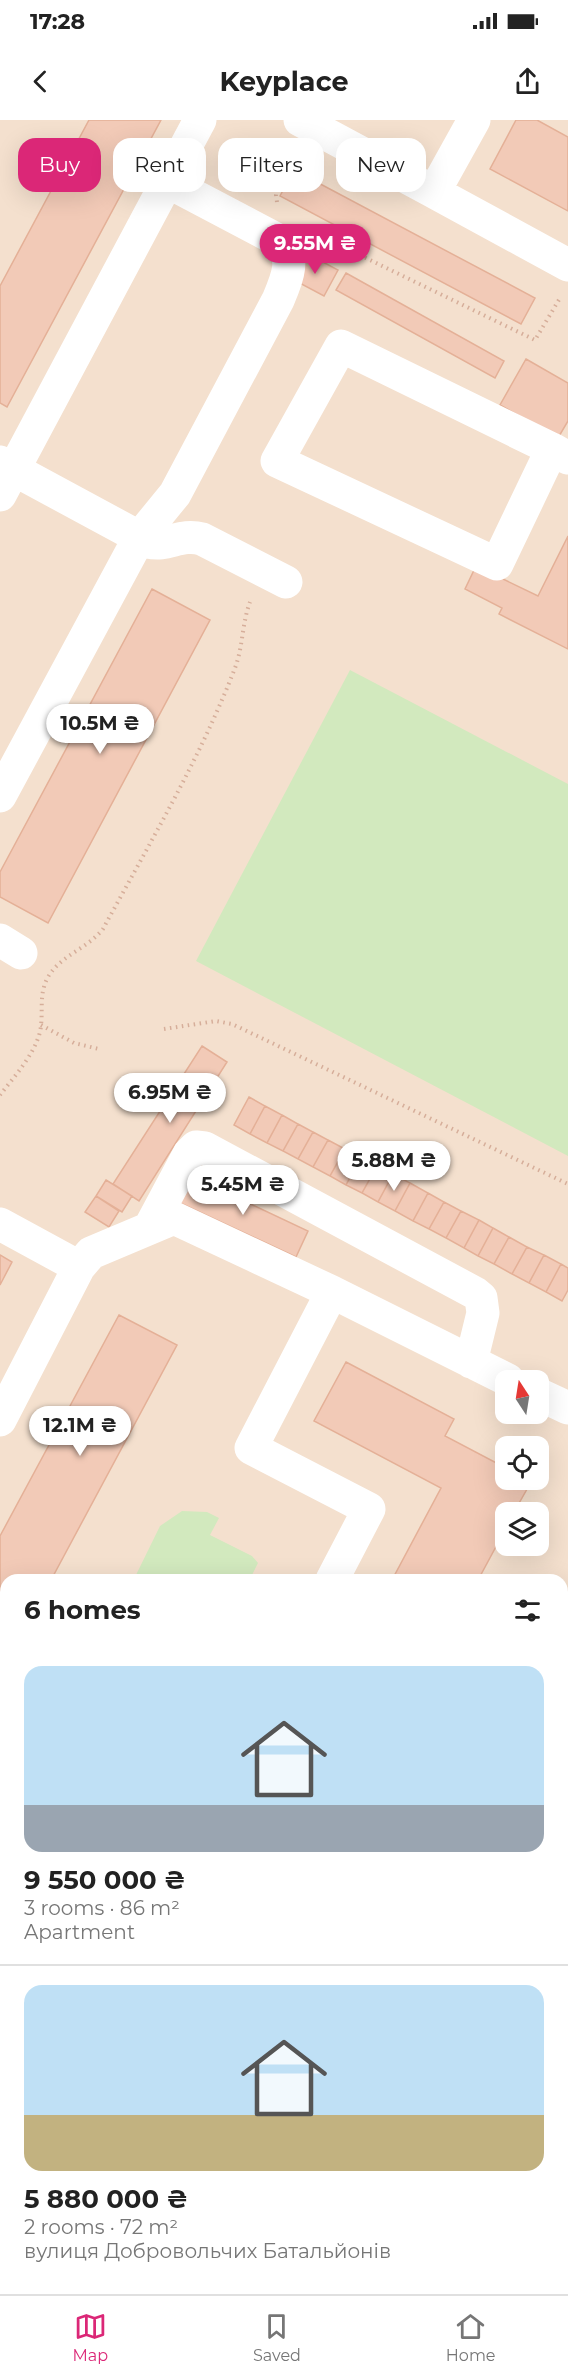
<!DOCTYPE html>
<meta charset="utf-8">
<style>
:root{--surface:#fff;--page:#f6f6f6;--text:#222;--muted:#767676;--line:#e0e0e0;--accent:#db2777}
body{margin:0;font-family:Montserrat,sans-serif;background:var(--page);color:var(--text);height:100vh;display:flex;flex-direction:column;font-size:22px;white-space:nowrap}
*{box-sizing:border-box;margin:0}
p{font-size:20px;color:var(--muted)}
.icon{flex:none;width:33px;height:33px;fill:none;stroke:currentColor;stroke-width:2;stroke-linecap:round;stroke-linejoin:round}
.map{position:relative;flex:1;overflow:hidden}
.sheet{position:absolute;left:0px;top:1454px;width:568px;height:722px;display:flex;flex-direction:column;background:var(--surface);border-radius:18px 18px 0 0;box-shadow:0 6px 24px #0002}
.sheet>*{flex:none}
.banner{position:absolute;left:18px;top:18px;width:532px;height:54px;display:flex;gap:12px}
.needle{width:39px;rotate:348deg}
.buttons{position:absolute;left:495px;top:1250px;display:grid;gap:12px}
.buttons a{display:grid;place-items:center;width:54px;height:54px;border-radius:12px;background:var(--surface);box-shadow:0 6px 24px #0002;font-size:30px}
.price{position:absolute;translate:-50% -51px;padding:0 14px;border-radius:21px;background:#fff;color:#222;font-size:20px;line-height:39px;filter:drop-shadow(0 2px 3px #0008)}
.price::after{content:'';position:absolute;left:50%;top:36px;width:18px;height:14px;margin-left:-9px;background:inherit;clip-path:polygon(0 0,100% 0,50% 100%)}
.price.active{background:var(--accent);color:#fff}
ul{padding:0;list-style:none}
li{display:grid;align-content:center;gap:12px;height:318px;padding:0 24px}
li+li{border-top:2px solid var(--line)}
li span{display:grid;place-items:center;height:186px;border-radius:18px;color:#555}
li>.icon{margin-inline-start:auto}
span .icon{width:108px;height:108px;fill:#fffc;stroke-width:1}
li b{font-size:26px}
h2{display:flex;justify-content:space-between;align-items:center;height:72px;padding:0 24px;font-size:26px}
.tag{padding:0 21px;border-radius:18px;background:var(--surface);box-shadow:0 6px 24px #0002;font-size:21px;line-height:54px}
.tag.active{background:var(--accent);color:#fff}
.status{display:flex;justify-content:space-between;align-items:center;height:42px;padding:0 30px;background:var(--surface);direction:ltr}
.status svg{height:16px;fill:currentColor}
header{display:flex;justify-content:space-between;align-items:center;height:78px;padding:0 24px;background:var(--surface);font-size:27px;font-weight:700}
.dock{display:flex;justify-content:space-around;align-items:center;height:84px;border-top:2px solid var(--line);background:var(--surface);font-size:16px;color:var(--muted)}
.dock a{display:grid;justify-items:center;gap:3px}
.dock .active{color:var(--accent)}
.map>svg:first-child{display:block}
.residential{fill:#f4e0ce;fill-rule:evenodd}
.green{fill:#d2e9be}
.building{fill:#f2cab7;stroke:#e4b097;stroke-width:1.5}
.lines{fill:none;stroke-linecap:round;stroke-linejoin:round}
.path{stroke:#d6ae9a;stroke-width:4;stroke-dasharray:1.5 4.5;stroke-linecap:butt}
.minor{stroke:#fff;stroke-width:33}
</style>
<div class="status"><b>17:28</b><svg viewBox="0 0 49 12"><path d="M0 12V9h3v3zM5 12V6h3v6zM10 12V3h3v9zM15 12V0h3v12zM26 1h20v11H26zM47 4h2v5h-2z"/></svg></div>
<header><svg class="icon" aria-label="back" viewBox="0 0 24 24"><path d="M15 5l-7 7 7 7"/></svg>Keyplace<svg class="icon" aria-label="share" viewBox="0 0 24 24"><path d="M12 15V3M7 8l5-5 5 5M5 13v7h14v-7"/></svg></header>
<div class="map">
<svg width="568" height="2174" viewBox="0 0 568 2174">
<rect width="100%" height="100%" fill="#fcefdf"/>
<path class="residential" d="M0,0H568V2174H0ZM506,1260H538V1293H506ZM506,1326H538V1359H506ZM506,1392H538V1425H506ZM6,1460H562V2169H6Z"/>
<path class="green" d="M350,550L568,664V1036L196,841Z
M182,1391L207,1392L219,1398L210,1415L252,1436L258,1443L250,1459L141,1460L135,1457L160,1406Z"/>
<path class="building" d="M89,0H161L7,287L0,283V166Z
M516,0H537L568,17V91L490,49Z
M294,50L535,178L521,204L280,76Z
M306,133L338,150L324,176L292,159Z
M346,153L504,241L495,258L336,170Z
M526,239L568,263V301L558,318L500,285Z
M568,416V529L499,494L502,488L465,469L476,446L538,476Z
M152,469L210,500L48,803L0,777V752Z
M202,926L227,942L139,1081L113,1064Z
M249,977L265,986L250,1014L234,1005Z
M265,986L282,995L267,1023L250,1014Z
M282,995L298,1004L283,1031L267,1023Z
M298,1004L313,1012L298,1039L283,1031Z
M313,1012L328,1020L313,1047L298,1039Z
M328,1020L345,1029L330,1056L313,1047Z
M345,1029L361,1037L346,1065L330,1056Z
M361,1037L377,1046L362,1073L346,1065Z
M377,1046L393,1054L378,1082L362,1073Z
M393,1054L410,1063L395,1091L378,1082Z
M191,1056L308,1111L296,1137L178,1082Z
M106,1060L132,1076L122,1092L96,1076Z
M410,1063L428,1073L413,1101L395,1091Z
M428,1073L444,1082L429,1109L413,1101Z
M96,1076L119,1091L109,1107L85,1092Z
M444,1082L461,1091L446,1118L429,1109Z
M461,1091L479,1100L464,1128L446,1118Z
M479,1100L493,1108L478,1136L464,1128Z
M493,1108L509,1117L494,1144L478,1136Z
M509,1117L527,1127L512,1154L494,1144Z
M527,1127L544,1135L529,1163L512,1154Z
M0,1135L12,1142L0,1165Z
M544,1135L561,1144L546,1172L529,1163Z
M561,1144L568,1148V1170L562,1181L546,1172Z
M119,1195L177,1225L51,1460H6V1543L0,1554V1416Z
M346,1242L454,1299L445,1316L506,1348V1359H526L531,1362L514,1392H506V1408L478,1460H392L441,1368L314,1301Z
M6,1871V2013L0,2010V1882Z
M568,1950V1997L562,1994V1960Z
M106,2169H148L157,2174H103Z"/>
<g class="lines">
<path class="path" d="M235,61L283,45L309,44
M277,82L276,75L283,45
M320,125H339L535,220L560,178
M41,905L74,923L99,929
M164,909L216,901L232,904L568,1064
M0,975C14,957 34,935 40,912C44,893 38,875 48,857C61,835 87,829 103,809C149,724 200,639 235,548C243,527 242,503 250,482"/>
<path class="minor" d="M300,0L434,72L474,0
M434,72L568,145
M552,329L497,444L277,341L341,226L552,329L568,338
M0,342L148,422C168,427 180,413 202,419L286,462
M0,375L200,0
M0,676L139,418L175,374L278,180C287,159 297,137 278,120L168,62
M0,820L21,833
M0,1104L79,1147L91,1133L174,1098L332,1172L508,1260
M150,1107L189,1034L196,1027L205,1028L475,1173L481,1178L483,1193L471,1242
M332,1172L251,1328L369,1389L332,1460
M538,1274L568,1288
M0,1300L79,1147
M562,1612L568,1602
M0,1626L6,1629
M0,2066L6,2064
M484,2169L486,2174"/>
</g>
</svg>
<div class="buttons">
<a><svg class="needle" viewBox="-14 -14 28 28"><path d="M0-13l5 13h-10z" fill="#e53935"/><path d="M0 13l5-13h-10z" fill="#767676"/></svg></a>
<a><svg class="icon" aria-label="locate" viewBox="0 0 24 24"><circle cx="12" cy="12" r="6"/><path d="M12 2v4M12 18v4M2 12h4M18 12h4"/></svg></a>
<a><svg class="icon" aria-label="layers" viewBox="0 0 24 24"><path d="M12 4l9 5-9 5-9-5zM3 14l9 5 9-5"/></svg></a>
</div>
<b class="price active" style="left:315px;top:155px">9.55M ₴</b>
<b class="price" style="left:100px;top:635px">10.5M ₴</b>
<b class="price" style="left:170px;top:1004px">6.95M ₴</b>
<b class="price" style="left:394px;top:1072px">5.88M ₴</b>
<b class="price" style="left:243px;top:1096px">5.45M ₴</b>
<b class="price" style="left:80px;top:1337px">12.1M ₴</b>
<div class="banner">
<a class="tag active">Buy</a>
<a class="tag">Rent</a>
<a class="tag">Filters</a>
<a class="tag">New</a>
</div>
<section class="sheet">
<h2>6 homes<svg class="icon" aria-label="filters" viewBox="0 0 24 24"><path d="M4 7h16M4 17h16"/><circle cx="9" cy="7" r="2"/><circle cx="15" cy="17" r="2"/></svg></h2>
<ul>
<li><span style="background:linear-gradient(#bfe0f5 75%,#9aa5b1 0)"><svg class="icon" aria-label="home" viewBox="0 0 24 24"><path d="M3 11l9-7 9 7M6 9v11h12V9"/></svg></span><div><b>9 550 000 ₴</b><p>3 rooms · 86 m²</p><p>Apartment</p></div></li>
<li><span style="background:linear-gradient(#bfe0f5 70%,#c2b280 0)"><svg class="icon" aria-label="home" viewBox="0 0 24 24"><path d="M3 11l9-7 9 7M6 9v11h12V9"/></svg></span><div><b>5 880 000 ₴</b><p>2 rooms · 72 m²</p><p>вулиця Добровольчих Батальйонів</p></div></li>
</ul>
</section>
</div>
<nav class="dock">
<a class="active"><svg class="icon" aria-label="map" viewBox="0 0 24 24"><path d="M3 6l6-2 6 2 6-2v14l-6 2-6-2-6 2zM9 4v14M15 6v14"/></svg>Map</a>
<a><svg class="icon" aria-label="saved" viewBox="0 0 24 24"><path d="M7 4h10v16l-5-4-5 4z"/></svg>Saved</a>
<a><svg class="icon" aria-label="home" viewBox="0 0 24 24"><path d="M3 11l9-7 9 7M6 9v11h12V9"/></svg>Home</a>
</nav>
